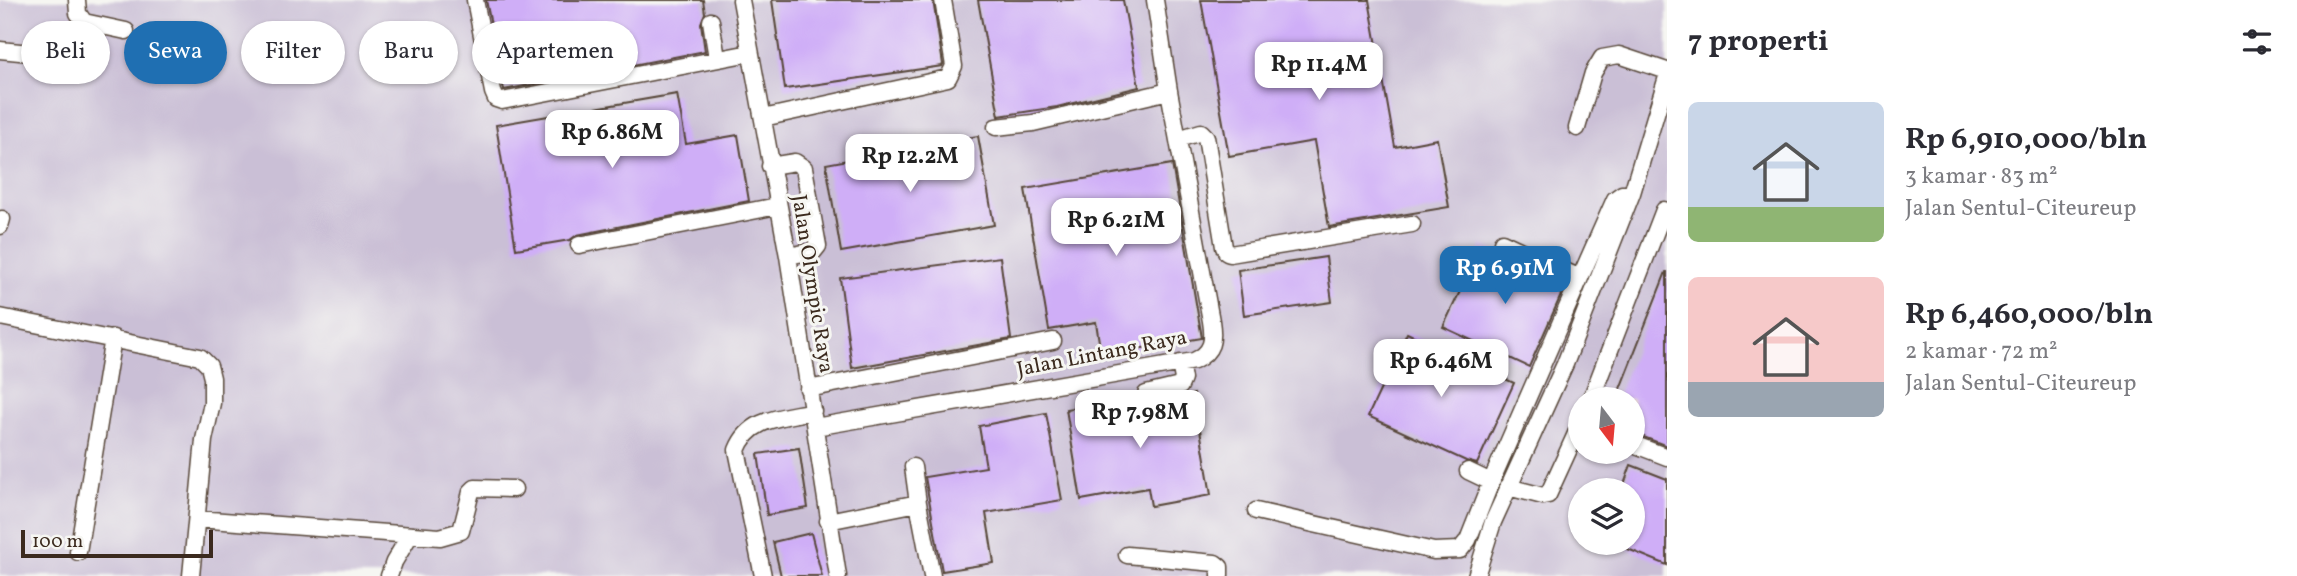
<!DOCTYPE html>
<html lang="id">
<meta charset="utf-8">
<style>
:root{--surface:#fff;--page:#f2f2f3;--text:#2b2b33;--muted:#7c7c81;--accent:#1f6fb2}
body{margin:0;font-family:Vollkorn,serif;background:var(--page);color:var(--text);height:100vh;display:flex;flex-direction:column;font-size:26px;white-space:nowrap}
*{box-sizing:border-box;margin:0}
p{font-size:23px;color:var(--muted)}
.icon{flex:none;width:38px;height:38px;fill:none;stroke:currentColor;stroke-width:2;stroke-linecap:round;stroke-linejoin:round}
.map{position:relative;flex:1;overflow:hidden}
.panel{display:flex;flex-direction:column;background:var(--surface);width:630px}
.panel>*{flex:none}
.guide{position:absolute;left:21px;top:21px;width:665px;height:63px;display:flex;gap:14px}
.needle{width:46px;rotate:164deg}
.controls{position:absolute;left:1568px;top:387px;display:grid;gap:14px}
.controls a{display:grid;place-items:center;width:77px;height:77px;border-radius:50%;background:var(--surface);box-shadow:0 2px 5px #0004;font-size:35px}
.scale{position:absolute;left:21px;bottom:18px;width:192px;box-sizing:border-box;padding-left:7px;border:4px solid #3b2a1e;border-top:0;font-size:19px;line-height:24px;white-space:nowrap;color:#3b2a1e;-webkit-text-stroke:5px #f6f6f2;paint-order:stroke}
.price{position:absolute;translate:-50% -60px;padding:0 16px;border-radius:14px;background:#fff;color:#222;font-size:23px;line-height:46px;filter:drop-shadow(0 2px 4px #0008)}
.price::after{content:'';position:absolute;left:50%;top:42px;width:21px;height:16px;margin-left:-10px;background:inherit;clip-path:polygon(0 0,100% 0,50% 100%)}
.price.current{background:var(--accent);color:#fff}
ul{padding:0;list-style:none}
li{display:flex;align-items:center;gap:21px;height:175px;padding:0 21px}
li span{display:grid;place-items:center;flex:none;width:196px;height:140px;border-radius:10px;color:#555}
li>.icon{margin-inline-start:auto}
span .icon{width:84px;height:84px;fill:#fffc;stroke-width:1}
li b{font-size:30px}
h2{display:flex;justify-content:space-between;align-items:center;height:84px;padding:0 21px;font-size:30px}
.chip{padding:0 24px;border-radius:32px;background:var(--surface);box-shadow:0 2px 5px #0004;font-size:24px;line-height:63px}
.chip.current{background:var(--accent);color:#fff}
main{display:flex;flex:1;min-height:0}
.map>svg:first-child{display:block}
.industrial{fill:#cabfd6;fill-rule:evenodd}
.building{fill:#cfaef7}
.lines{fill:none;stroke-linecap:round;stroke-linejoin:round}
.minor-casing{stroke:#574639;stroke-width:19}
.minor{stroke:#fff;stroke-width:16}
.labels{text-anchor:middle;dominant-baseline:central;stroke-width:6;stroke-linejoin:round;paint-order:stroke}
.street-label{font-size:21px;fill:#3b2a1e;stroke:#f6f6f2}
</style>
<main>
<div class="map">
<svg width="1667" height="576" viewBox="0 0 1667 576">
<rect width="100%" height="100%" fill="#f6f6f2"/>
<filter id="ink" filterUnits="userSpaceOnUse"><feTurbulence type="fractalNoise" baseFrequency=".0143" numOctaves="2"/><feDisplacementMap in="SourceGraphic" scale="14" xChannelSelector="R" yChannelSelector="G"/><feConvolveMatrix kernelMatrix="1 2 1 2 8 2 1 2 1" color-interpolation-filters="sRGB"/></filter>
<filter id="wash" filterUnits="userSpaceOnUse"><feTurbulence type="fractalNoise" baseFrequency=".00686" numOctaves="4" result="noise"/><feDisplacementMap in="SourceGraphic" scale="28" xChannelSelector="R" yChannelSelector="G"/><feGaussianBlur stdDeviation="1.57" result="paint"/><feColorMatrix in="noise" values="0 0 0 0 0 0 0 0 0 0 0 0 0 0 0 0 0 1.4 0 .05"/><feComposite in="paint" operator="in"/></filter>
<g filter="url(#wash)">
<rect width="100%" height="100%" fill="#f5e4d0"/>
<path class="industrial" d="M0,0H1667V576H0ZM1580,399H1633V452H1580ZM1580,490H1633V542H1580Z"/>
<g id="blocks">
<path class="building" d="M486,0H703L705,13L701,23L705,51L504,90Z
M772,0H933L943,64L942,66L785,89Z
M978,0H1123L1139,87L1057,107L999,116Z
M1201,0H1369L1395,147L1437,139L1449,207L1329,227L1314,141L1229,156Z
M677,94L686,144L738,135L749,201L577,235L570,240L516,249L496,125Z
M978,136L994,225L841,252L826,164Z
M1172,164L1202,338L1101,355L1096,322L1049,330L1025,189Z
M1482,245L1566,284L1529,367L1443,327Z
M1000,257L1011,339L852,368L840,278Z
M1326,257L1332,302L1244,315L1238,270Z
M1666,272H1667V446L1633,433V399H1616Z
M1407,333L1514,383L1477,464L1466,461L1368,416Z
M1194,394L1211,495L1151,506L1148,488L1081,500L1066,409L1121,400L1122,407Z
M1046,413L1062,500L986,513L994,563L942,571L925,477L986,467L979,426Z
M799,448L808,508L767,515L758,454Z
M1631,465L1667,479V565L1613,543L1633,542V490H1622Z
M811,533L822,576H781L773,542Z"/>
</g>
</g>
<g filter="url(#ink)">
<use href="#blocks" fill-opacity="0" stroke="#574639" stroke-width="2"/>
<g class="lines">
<defs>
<path id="minor" d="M77,0L78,13L84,22L126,31
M475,0L493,92L496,99L502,101L750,53
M741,0L788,256L838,576
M711,21L717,58
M0,50L30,53
M763,118L948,78L954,66L943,0
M996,127L1033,123L1169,91
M1577,128L1593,73L1602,58L1619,55L1667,71
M1178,139L1201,132L1206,137L1224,247L1227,253L1230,254L1412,224
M770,166L795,162L804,168L818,246L814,251L788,256
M0,226L2,219
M1502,242L1580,278L1615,199L1622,194L1632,193
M579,245L777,206
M0,317L200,357L209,366L212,378V403L204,440L191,576
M808,389L1053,341
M1146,394L1180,386L1183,379L1180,363
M1591,399L1664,210
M815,427L1194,361C1213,352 1214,340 1211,321L1169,91L1155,0
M1633,444L1667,457
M913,467L918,503
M1468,471L1491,482
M1508,487L1543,496L1548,495L1580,425
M1256,511L1434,551L1460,550L1468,540L1491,482L1580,278
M197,519L440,537L461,531L471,492L475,488L514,489
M828,521L918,503L932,576
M78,552L113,338
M1127,555L1215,563L1220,567V576
M389,576L394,562L410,535
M763,576L737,450C750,417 782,418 813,411
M1476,576L1493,522L1565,364L1632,193L1667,77"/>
</defs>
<use href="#minor" class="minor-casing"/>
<use href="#minor" class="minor"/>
</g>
</g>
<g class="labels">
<g class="street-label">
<text transform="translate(812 284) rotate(81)">Jalan Olympic Raya</text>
<text transform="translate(1102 354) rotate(-11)">Jalan Lintang Raya</text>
</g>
</g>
</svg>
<div class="controls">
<a><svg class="needle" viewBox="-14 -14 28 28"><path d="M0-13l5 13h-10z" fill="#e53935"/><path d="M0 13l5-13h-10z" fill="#7c7c81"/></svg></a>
<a><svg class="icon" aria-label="layers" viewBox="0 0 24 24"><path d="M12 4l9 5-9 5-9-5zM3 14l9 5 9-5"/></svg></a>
</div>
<div class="scale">100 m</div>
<b class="price" style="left:1319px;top:102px">Rp 11.4M</b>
<b class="price" style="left:612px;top:170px">Rp 6.86M</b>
<b class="price" style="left:910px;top:194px">Rp 12.2M</b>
<b class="price" style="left:1116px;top:258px">Rp 6.21M</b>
<b class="price current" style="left:1505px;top:306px">Rp 6.91M</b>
<b class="price" style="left:1441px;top:399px">Rp 6.46M</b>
<b class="price" style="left:1140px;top:450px">Rp 7.98M</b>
<div class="guide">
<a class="chip">Beli</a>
<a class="chip current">Sewa</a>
<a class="chip">Filter</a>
<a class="chip">Baru</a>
<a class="chip">Apartemen</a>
</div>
</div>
<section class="panel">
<h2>7 properti<svg class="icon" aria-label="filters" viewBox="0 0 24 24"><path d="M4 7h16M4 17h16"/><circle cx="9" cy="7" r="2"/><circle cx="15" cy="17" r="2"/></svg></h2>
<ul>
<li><span style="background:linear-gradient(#c9d6e8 75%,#8fb573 0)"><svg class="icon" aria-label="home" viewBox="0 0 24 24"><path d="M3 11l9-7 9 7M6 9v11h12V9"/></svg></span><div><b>Rp 6,910,000/bln</b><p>3 kamar · 83 m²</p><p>Jalan Sentul-Citeureup</p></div></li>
<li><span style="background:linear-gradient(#f6c9c9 75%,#9aa5b1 0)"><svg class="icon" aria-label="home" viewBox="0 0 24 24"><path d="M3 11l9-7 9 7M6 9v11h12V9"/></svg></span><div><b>Rp 6,460,000/bln</b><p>2 kamar · 72 m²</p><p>Jalan Sentul-Citeureup</p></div></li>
</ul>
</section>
</main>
